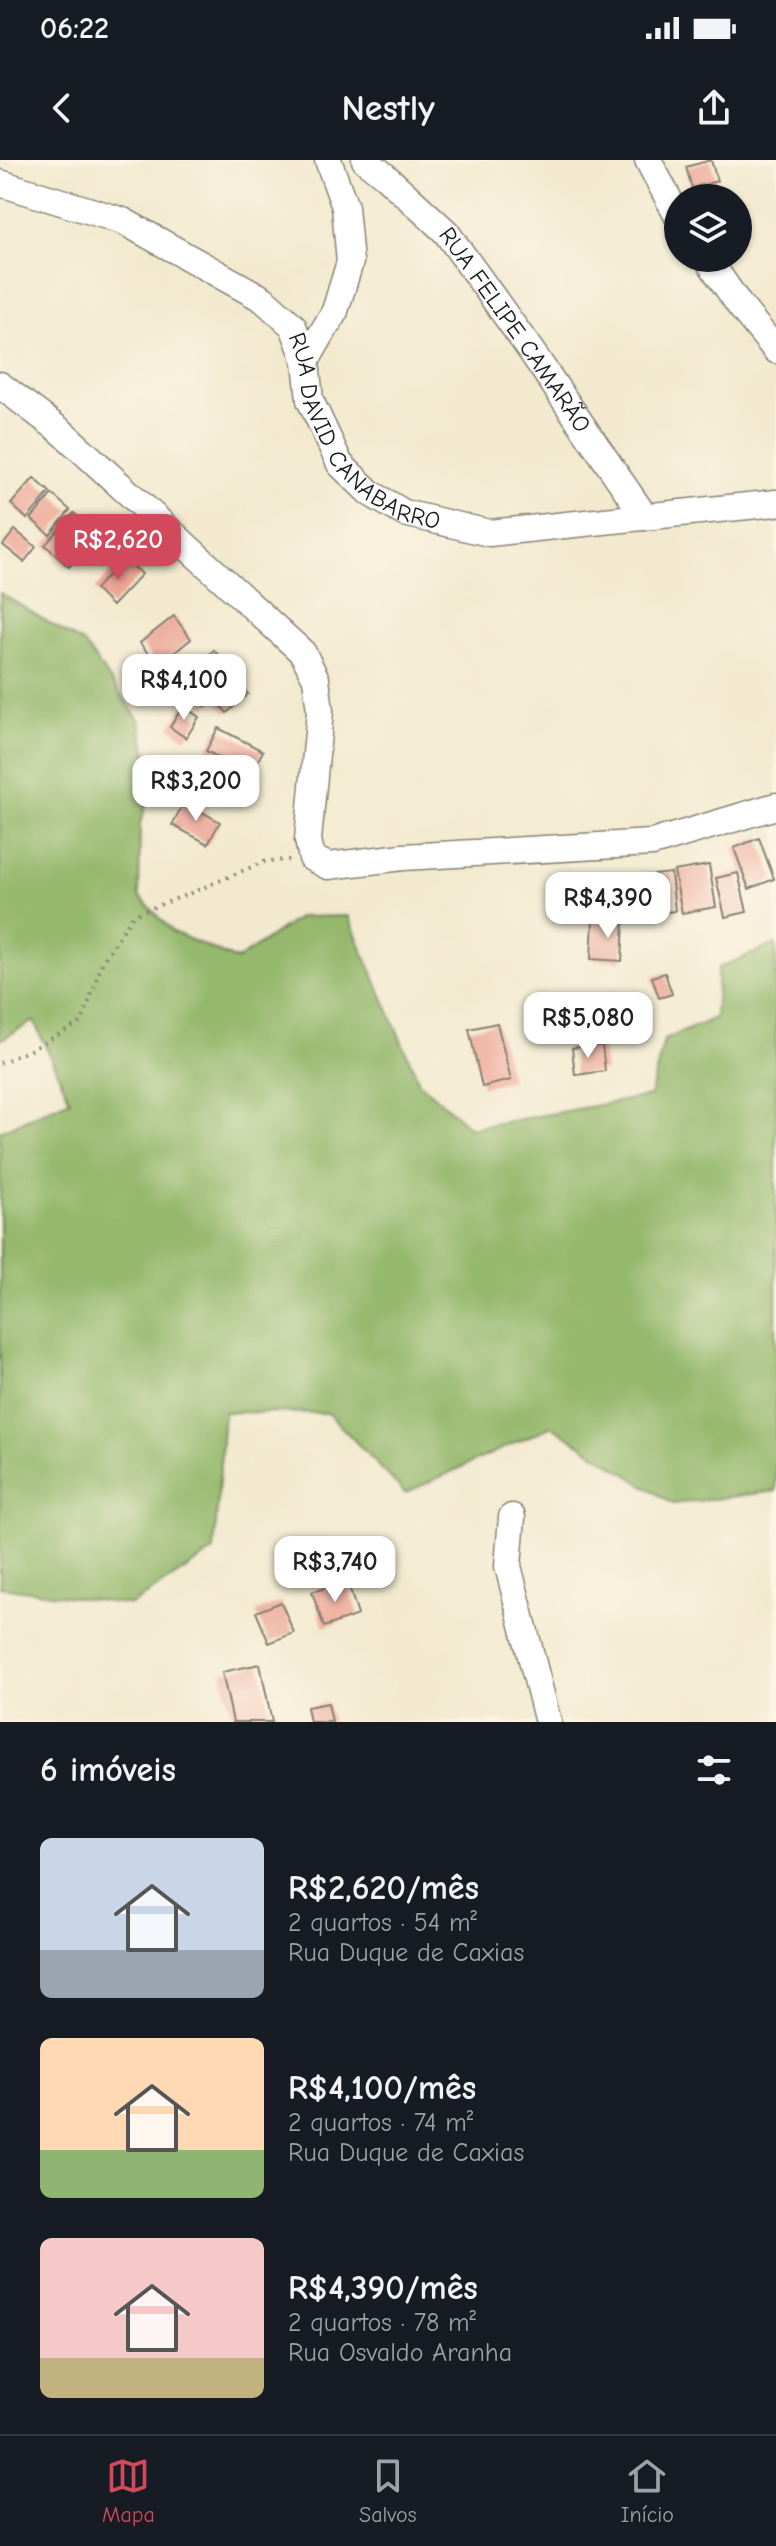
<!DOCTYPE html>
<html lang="pt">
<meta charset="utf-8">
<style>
:root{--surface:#171b24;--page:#20242c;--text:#f1f3f6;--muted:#9ea1a6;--line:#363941;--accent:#d1495b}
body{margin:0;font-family:"Comic Neue",sans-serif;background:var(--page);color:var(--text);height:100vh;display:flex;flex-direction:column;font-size:30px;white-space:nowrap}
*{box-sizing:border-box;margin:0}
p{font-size:26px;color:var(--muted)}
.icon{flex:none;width:44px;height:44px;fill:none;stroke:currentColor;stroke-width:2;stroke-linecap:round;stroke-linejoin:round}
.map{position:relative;height:1562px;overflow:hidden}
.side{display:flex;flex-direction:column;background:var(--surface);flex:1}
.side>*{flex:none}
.controls{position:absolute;left:664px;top:24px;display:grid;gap:16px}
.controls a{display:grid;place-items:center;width:88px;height:88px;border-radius:50%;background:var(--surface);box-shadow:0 2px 6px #0004;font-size:40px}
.price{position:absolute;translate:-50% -68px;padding:0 18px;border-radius:16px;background:#fff;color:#222;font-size:26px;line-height:52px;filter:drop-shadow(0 2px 4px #0008)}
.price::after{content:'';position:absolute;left:50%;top:48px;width:24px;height:18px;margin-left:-12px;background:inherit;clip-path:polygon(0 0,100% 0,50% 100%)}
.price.on{background:var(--accent);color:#fff}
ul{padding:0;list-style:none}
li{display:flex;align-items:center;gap:24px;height:200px;padding:0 40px}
li span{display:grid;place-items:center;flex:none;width:224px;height:160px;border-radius:12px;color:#555}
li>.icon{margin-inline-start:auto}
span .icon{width:96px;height:96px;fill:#fffc;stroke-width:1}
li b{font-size:34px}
h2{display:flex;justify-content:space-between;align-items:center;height:96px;padding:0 40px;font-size:34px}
.status{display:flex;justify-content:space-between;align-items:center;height:56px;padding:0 40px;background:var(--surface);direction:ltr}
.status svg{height:22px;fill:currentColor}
header{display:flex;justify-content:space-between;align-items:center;height:104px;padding:0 40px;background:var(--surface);font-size:36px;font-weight:800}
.menu{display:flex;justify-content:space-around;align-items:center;height:112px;border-top:2px solid var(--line);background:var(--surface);font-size:22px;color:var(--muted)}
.menu a{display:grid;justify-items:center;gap:4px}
.menu .on{color:var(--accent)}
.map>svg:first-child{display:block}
.forest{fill:#94b86c;stroke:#586a44;stroke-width:2}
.building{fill:#eca494}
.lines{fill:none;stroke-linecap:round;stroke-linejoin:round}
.street-casing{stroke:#878275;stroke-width:29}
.path{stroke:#878275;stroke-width:4;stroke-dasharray:2 6;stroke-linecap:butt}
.street{stroke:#fff;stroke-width:26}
.labels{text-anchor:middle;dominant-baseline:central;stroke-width:6;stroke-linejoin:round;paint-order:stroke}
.street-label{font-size:24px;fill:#1c1c1c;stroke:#fcf5e5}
</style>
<div class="status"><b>06:22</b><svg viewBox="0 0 49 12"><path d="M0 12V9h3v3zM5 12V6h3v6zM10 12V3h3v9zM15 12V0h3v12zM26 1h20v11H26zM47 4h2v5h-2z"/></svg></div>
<header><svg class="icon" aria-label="back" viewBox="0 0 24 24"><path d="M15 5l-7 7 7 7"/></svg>Nestly<svg class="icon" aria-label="share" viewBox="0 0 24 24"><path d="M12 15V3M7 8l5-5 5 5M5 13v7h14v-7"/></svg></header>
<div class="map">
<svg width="776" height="1562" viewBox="0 0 776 1562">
<rect width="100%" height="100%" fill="#fcf5e5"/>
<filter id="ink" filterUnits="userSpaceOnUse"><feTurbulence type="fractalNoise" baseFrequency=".0125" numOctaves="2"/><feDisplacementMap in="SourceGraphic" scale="16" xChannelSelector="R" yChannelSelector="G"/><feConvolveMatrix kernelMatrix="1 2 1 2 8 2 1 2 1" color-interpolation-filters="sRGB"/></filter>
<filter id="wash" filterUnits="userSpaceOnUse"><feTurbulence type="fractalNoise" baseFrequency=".006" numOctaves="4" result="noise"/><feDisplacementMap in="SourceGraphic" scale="32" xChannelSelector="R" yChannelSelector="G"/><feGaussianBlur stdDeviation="1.8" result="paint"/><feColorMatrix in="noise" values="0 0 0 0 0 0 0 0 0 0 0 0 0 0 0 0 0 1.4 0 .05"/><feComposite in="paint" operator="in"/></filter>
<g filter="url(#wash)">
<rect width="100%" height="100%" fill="#f2e9ce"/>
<path class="forest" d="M0,433L84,484L140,561L153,624L140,664L139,736L173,772L237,800L299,757L348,756L419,922L470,968L650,936L664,880L715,858L718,808L776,784V1331L673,1344L552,1266L405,1333L328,1253L224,1252L214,1391L131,1445L0,1427V971L70,940L34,861L0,880Z"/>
<g id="blocks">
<path class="building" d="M711,0L717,21L692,28L686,7Z
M34,318L50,332L27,359L11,344Z
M52,334L70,350L50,375L31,359Z
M74,353L98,375L69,407L45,385Z
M15,370L36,387L24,402L3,385Z
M124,398L142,414L112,446L95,429Z
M174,456L191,479L158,506L140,483Z
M214,490L238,516L206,547L181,521Z
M237,522L248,534L227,553L216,541Z
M183,546L199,557L186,578L170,567Z
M218,568L263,591L251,614L206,591Z
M184,642L220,662L208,684L172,665Z
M759,678L774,719L749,729L734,688Z
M709,705L716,747L682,753L674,711Z
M671,713L675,751L639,755L634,717Z
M738,713L747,752L725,757L716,718Z
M593,760L624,761L622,801L591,799Z
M665,813L672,834L659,838L652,817Z
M497,863L511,920L482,927L469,869Z
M602,885L605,911L575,915L572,888Z
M347,1421L358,1455L324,1467L312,1432Z
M281,1442L294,1473L269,1483L256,1452Z
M260,1504L272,1562H233L222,1512Z
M328,1543L332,1562H310L307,1547Z"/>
</g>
</g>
<g filter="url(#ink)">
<use href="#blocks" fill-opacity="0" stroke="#878275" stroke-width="2"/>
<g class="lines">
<defs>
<g id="street">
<path id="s1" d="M365,0L385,16L446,72L529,188L645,357"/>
<path d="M648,0L678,57"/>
<path id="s2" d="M0,23L123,61L263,139L293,166L306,201L310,240L340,304L370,333L404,353L489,373L776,343"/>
<path d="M707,98L740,146L776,190"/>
<path d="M306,201L335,151L350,102L345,47L328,0"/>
<path d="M0,225L62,272L303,493L316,519L320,551L308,680L312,698L328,706L403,697L652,683L776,646"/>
<path d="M512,1357L508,1406L548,1562"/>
</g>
</defs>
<use href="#street" class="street-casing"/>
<path class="path" d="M0,903L30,890L82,862L103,801L133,755L186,735L266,701L290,700"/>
<use href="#street" class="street"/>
</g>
</g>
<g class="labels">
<g class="street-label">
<text stroke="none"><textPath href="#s1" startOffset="228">RUA FELIPE CAMARÃO</textPath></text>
<text stroke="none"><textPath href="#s2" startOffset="466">RUA DAVID CANABARRO</textPath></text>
</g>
</g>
</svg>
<div class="controls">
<a><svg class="icon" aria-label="layers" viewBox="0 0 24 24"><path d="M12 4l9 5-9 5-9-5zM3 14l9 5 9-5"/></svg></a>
</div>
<b class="price on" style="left:118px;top:422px">R$2,620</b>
<b class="price" style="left:184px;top:562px">R$4,100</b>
<b class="price" style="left:196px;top:663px">R$3,200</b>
<b class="price" style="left:608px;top:780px">R$4,390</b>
<b class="price" style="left:588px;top:900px">R$5,080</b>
<b class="price" style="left:335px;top:1444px">R$3,740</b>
</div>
<section class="side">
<h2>6 imóveis<svg class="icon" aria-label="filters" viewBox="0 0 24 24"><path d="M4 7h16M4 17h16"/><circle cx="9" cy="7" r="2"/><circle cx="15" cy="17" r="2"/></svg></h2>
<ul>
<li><span style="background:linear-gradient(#c9d6e8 70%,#9aa5b1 0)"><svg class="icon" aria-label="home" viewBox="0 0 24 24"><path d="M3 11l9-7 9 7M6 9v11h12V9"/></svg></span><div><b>R$2,620/mês</b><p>2 quartos · 54 m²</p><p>Rua Duque de Caxias</p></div></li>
<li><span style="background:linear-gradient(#ffd9b3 70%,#8fb573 0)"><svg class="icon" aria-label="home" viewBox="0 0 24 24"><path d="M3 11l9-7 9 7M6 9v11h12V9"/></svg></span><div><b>R$4,100/mês</b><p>2 quartos · 74 m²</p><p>Rua Duque de Caxias</p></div></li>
<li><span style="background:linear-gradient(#f6c9c9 75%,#c2b280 0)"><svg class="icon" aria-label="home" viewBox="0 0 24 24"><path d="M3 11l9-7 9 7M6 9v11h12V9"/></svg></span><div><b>R$4,390/mês</b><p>2 quartos · 78 m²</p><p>Rua Osvaldo Aranha</p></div></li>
</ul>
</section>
<nav class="menu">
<a class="on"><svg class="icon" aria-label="map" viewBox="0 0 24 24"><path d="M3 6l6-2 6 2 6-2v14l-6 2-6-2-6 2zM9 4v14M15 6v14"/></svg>Mapa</a>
<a><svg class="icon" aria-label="saved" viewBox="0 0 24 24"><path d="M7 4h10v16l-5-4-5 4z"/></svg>Salvos</a>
<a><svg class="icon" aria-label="home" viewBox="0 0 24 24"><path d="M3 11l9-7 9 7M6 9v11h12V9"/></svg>Início</a>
</nav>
